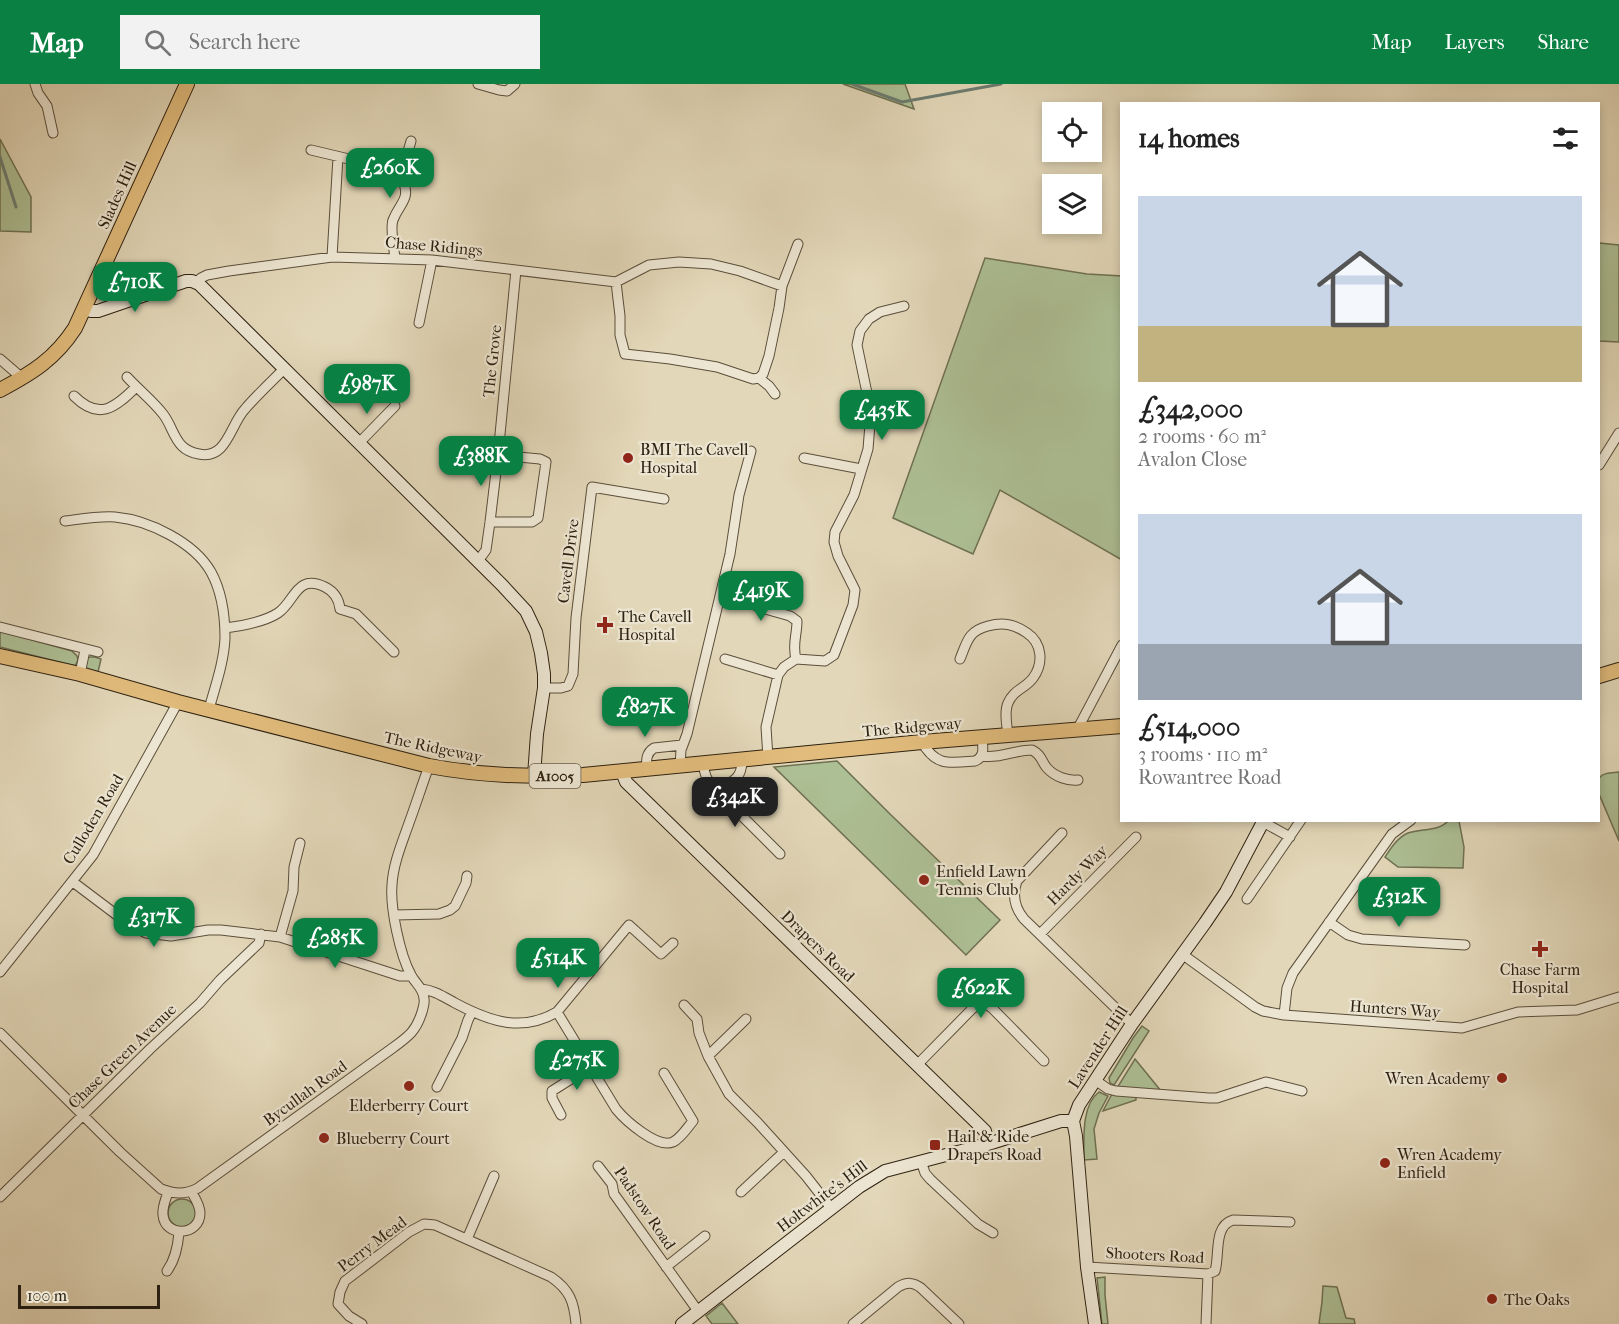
<!DOCTYPE html>
<meta charset="utf-8">
<style>
:root{--surface:#fff;--page:#f2f2f2;--text:#222;--muted:#767676;--accent:#0b8043}
body{margin:0;font-family:"IM FELL French Canon",serif;background:var(--page);color:var(--text);height:100vh;display:flex;flex-direction:column;font-size:22px;white-space:nowrap}
*{box-sizing:border-box;margin:0}
p{font-size:20px;color:var(--muted)}
.icon{flex:none;width:33px;height:33px;fill:none;stroke:currentColor;stroke-width:2;stroke-linecap:round;stroke-linejoin:round}
.map{position:relative;flex:1;overflow:hidden}
.side{position:absolute;left:1120px;top:18px;width:480px;height:720px;display:flex;flex-direction:column;background:var(--surface);border-radius:0px;box-shadow:0 3px 9px #0003}
.side>*{flex:none}
.fabs{position:absolute;left:1042px;top:18px;display:grid;gap:12px}
.fabs a{display:grid;place-items:center;width:60px;height:60px;border-radius:0px;background:var(--surface);box-shadow:0 3px 9px #0003;font-size:30px}
.scale{position:absolute;left:18px;bottom:15px;width:142px;box-sizing:border-box;padding-left:6px;border:3px solid #2e2111;border-top:0;font-size:16px;line-height:21px;white-space:nowrap;color:#2e2111;-webkit-text-stroke:4px #ece5d1;paint-order:stroke}
.price{position:absolute;translate:-50% -51px;padding:0 14px;border-radius:12px;background:var(--accent);color:#fff;font-size:20px;line-height:39px;filter:drop-shadow(0 2px 3px #0008)}
.price::after{content:'';position:absolute;left:50%;top:36px;width:18px;height:14px;margin-left:-9px;background:inherit;clip-path:polygon(0 0,100% 0,50% 100%)}
.price.on{background:#222;color:#fff}
ul{padding:0;list-style:none}
li{display:grid;align-content:center;gap:12px;height:318px;padding:0 18px}
li span{display:grid;place-items:center;height:186px;border-radius:0px;color:#555}
li>.icon{margin-inline-start:auto}
span .icon{width:108px;height:108px;fill:#fffc;stroke-width:1}
li b{font-size:26px}
h2{display:flex;justify-content:space-between;align-items:center;height:72px;padding:0 18px;font-size:26px}
header{display:flex;align-items:center;gap:36px;box-sizing:border-box;height:84px;padding:0 30px;background:var(--accent);color:#fff}
header strong{font-size:28px}
nav{display:flex;gap:33px;margin-inline-start:auto;font-size:21px}
.search{width:420px;height:54px;background:var(--page);display:flex;align-items:center;gap:15px;box-sizing:border-box;padding:0 21px;border-radius:0px;color:var(--muted);font-size:22px}
.map>svg:first-child{display:block}
.green{fill:#adbf94;stroke:#6e7052;stroke-width:1.5}
.lines{fill:none;stroke-linecap:round;stroke-linejoin:round}
.stream{stroke:#6c7c71;stroke-width:3}
.street-casing{stroke:#5b4e3b;stroke-width:11}
.secondary-casing{stroke:#2e2111;stroke-width:14}
.primary-casing{stroke:#2e2111;stroke-width:16}
.street{stroke:#ece5d1;stroke-width:9}
.secondary{stroke:#ece5d1;stroke-width:12}
.primary{stroke:#e1bc7c;stroke-width:14}
.poi-dot{fill:#8f2418;stroke:#ece5d1;stroke-width:2}
.labels{text-anchor:middle;dominant-baseline:central;stroke-width:4.5;stroke-linejoin:round;paint-order:stroke}
.shield{fill:#ece5d1;stroke:#675c4b;stroke-width:1.5}
.shield-label{font-size:15px;font-weight:bold;fill:#2e2111}
.street-label{font-size:16px;fill:#2e2111;stroke:#ece5d1}
.poi-label{font-size:16px;fill:#2e2111;stroke:#ece5d1;text-anchor:start}
</style>
<header>
<strong>Map</strong>
<div class="search"><svg class="icon" aria-label="search" viewBox="0 0 24 24"><circle cx="10" cy="10" r="6"/><path d="M15 15l6 6"/></svg>Search here</div>
<nav><a>Map</a><a>Layers</a><a>Share</a></nav>
</header>
<div class="map">
<svg width="1619" height="1240" viewBox="0 0 1619 1240">
<rect width="100%" height="100%" fill="#e2d7b8"/>
<filter id="stains"><feTurbulence type="fractalNoise" baseFrequency=".00333" numOctaves="4"/><feColorMatrix values="0 0 0 0 .2 0 0 0 0 .09 0 0 0 0 .02 0 0 0 .5 -.17"/></filter>
<radialGradient id="worn" r=".72"><stop offset=".6" stop-color="#630" stop-opacity="0"/><stop offset="1" stop-color="#630" stop-opacity=".3"/></radialGradient>
<path class="green" d="M843,0H905L914,25Z
M0,55L31,113V148L0,147Z
M1599,159L1619,161V258L1599,257Z
M985,174L1087,190L1122,192V476L1000,406L973,470L893,434Z
M0,547L72,567L77,572L78,576L75,582L0,563Z
M89,573H95L101,575L98,588L85,585L87,575Z
M837,677L891,731L1000,836L966,871L774,683Z
M1619,688V757L1599,710V694C1604,688 1612,689 1619,688Z
M1449,736L1459,737L1464,763L1463,784L1398,783L1385,773C1391,764 1398,753 1408,749C1421,744 1439,748 1449,736Z
M1142,942L1149,947L1114,1001L1110,999L1109,994L1133,954Z
M1135,975L1161,1007L1117,1004Z
M1099,1008L1108,1012L1099,1029L1094,1045L1097,1075L1084,1076C1084,1056 1081,1021 1099,1008Z
M1112,1010L1136,1012V1016L1103,1027Z
M168 1129a14 14 0 1 1 28 0a14 14 0 1 1-28 0Z
M1105,1193V1211L1108,1240H1102L1097,1194Z
M1323,1202L1337,1203L1346,1234L1354,1235L1355,1240H1319L1322,1218Z
M722,1219L738,1240H712L706,1232Z"/>
<g class="lines">
<path class="stream" d="M852,0L902,18L1001,0
M0,73L16,123"/>
<defs>
<path id="street" d="M35,0L38,9L47,22L53,49
M478,0L499,6L507,7L515,0
M311,66L349,75
M332,173L338,73
M395,174C394,165 390,144 393,136C401,116 412,116 401,92L411,57
M196,198L201,194L207,191L229,187L332,173L432,176L616,198L649,181L679,178L711,180L740,187L782,202
M616,198L620,232V251L625,270L670,275L717,283L753,295L759,294L763,290L769,272L779,224L782,202L798,160
M419,239L432,176
M0,275L22,294
M127,293C139,306 153,317 163,330C171,340 173,353 182,362C186,366 193,369 199,370C227,376 230,341 245,325C257,311 271,298 284,285
M759,294L769,302L775,310
M74,312C99,337 115,324 136,303
M871,328L917,333
M359,359L395,322
M804,374L861,385
M1599,381L1619,349
M65,437C81,435 98,432 115,433C148,436 194,458 211,488C222,508 225,532 225,554C224,578 215,603 209,625
M490,438H532L538,434L546,378L540,375L498,371
M478,477L486,466L490,438L498,371L516,186
M746,514L758,523L790,532L797,537C797,552 792,560 796,575
M0,543L98,568
M225,544C241,542 264,538 278,529C295,518 296,489 325,503C335,508 339,515 340,525L356,530L394,568
M725,575L778,591
M960,575C967,558 968,547 988,542C1003,538 1014,540 1027,549C1042,559 1044,579 1033,594C1025,605 1014,605 1008,619C1004,628 1007,642 1008,651
M80,590L85,566
M544,604H561L568,602L573,590L576,534L592,403L664,415
M1077,646L1122,561
M922,658C936,683 950,679 975,677C985,673 983,664 982,654
M982,672C999,675 1014,666 1032,666C1042,671 1041,677 1047,684C1055,693 1068,697 1078,696
M768,674L766,643L778,591L784,583L796,575L825,577L834,571L853,521L855,506L838,472L834,458L835,448L854,411L868,365L871,328L857,261L860,247L869,235L880,228L904,222
M703,680C706,696 707,700 723,702C736,697 742,691 742,676
M680,682L681,666L687,650L730,470L739,411L751,367
M647,686C646,676 646,669 654,664L682,661
M723,702L724,710L728,718L780,770
M1263,738L1290,753
M1062,749L1017,797C1012,811 1014,823 1024,835L1132,940
M73,798L130,841L146,849L171,852L208,846H221L280,853L400,892H411
M1247,815L1301,736
M394,831L439,830L450,826L455,822L466,799L467,792
M1329,838L1348,851L1362,855L1465,861
M1040,850L1136,753
M280,853L293,807L294,783L300,759
M1182,870L1255,923L1263,927L1284,931L1462,944L1518,928L1577,926L1619,913
M0,888L93,771L178,618
M421,905C434,906 444,913 455,919C489,937 521,949 557,928L629,841L661,870L673,859
M684,921L697,935L699,949L708,972L729,1010L758,1039L806,1092L831,1124
M557,928L616,1025C625,1036 657,1065 673,1058C681,1054 687,1044 693,1037L664,989
M1284,931L1287,904L1293,889L1392,750L1411,736
M0,949L120,1068L161,1105C174,1110 185,1111 198,1104L394,963C409,952 416,947 422,928C423,924 425,919 424,915C424,905 415,899 411,891C400,871 390,824 392,801C393,780 402,759 409,739C416,720 422,701 429,682
M708,972L746,935
M917,981L972,925C978,920 985,918 992,924L1044,977
M1095,996L1108,1005L1116,1007L1209,1014H1217L1266,998L1302,1007
M437,1003L462,954L468,936L472,928
M561,1031L552,1014V1007L590,983
M921,1077L925,1089L930,1095L978,1140L993,1149
M598,1082L612,1100L614,1110L698,1227
M168,1108C166,1115 162,1123 163,1131C165,1154 200,1152 200,1129C200,1121 195,1114 191,1107
M741,1108L784,1068
M0,1113L150,965L200,919L220,896L259,859L261,850
M467,1155L494,1092
M666,1183L705,1152
M1087,1183L1208,1190L1215,1187C1220,1171 1213,1142 1233,1136L1290,1138
M167,1187C175,1176 178,1162 179,1148
M362,1240L349,1232L338,1220L340,1208L345,1197L409,1148L424,1140L435,1141L551,1193C570,1206 574,1218 576,1240
M853,1240L898,1203C907,1198 913,1198 921,1204L959,1240
M1206,1240L1208,1190"/>
<path id="secondary" d="M84,225L91,227H98L186,197H192L199,200L502,501L526,527L536,548L541,569L544,590V604L537,650L534,692
M622,688L626,698L980,1042L985,1047L988,1060
M682,1240L859,1103L885,1087L988,1060L1061,1037H1073
M1095,1240L1087,1183L1076,1052L1073,1037L1079,1021L1132,940L1205,839L1226,808L1264,736"/>
<path id="primary" d="M0,306C32,289 55,275 75,244L187,0
M0,572L80,590L178,618L429,682C483,692 529,693 583,691L922,658L1122,642
M1599,592L1619,586"/>
</defs>
<use href="#street" class="street-casing"/>
<use href="#secondary" class="secondary-casing"/>
<use href="#primary" class="primary-casing"/>
<use href="#street" class="street"/>
<use href="#secondary" class="secondary"/>
<use href="#primary" class="primary"/>
</g>
<g class="poi-dot">
<circle cx="628" cy="374" r="6"/>
<path d="M602 532h6v6h6v6h-6v6h-6v-6h-6v-6h6z"/>
<circle cx="924" cy="796" r="6"/>
<path d="M1537 856h6v6h6v6h-6v6h-6v-6h-6v-6h6z"/>
<circle cx="1502" cy="994" r="6"/>
<circle cx="409" cy="1002" r="6"/>
<circle cx="324" cy="1054" r="6"/>
<rect x="929" y="1055" width="12" height="12" rx="3"/>
<circle cx="1385" cy="1079" r="6"/>
<circle cx="1492" cy="1215" r="6"/>
</g>
<g class="labels">
<rect class="shield" x="529.5" y="680" width="51" height="24" rx="4.5"/>
<g class="shield-label">
<text x="555" y="692">A1005</text>
</g>
<g class="street-label">
<text transform="translate(117 111) rotate(-66)">Slades Hill</text>
<text transform="translate(434 162) rotate(5)">Chase Ridings</text>
<text transform="translate(492 277) rotate(-84)">The Grove</text>
<text transform="translate(568 477) rotate(-83)">Cavell Drive</text>
<text transform="translate(912 643) rotate(-5)">The Ridgeway</text>
<text transform="translate(433 663) rotate(12)">The Ridgeway</text>
<text transform="translate(93 735) rotate(-59)">Culloden Road</text>
<text transform="translate(1077 791) rotate(-45)">Hardy Way</text>
<text transform="translate(818 862) rotate(44)">Drapers Road</text>
<text transform="translate(1395 925) rotate(4)">Hunters Way</text>
<text transform="translate(1098 963) rotate(-57)">Lavender Hill</text>
<text transform="translate(122 972) rotate(-44)">Chase Green Avenue</text>
<text transform="translate(305 1009) rotate(-36)">Bycullah Road</text>
<text transform="translate(822 1112) rotate(-37)">Holtwhite's Hill</text>
<text transform="translate(645 1124) rotate(56)">Padstow Road</text>
<text transform="translate(372 1160) rotate(-37)">Perry Mead</text>
<text transform="translate(1155 1171) rotate(3)">Shooters Road</text>
</g>
<g class="poi-label">
<text x="640" y="365">BMI The Cavell<tspan x="640" dy="18">Hospital</tspan></text>
<text x="618" y="532">The Cavell<tspan x="618" dy="18">Hospital</tspan></text>
<text x="936" y="787">Enfield Lawn<tspan x="936" dy="18">Tennis Club</tspan></text>
<text x="1540" y="885" text-anchor="middle">Chase Farm<tspan x="1540" dy="18">Hospital</tspan></text>
<text x="1490" y="994" text-anchor="end">Wren Academy</text>
<text x="409" y="1021" text-anchor="middle">Elderberry Court</text>
<text x="947" y="1052">Hail &amp; Ride<tspan x="947" dy="18">Drapers Road</tspan></text>
<text x="336" y="1054">Blueberry Court</text>
<text x="1397" y="1070">Wren Academy<tspan x="1397" dy="18">Enfield</tspan></text>
<text x="1504" y="1215">The Oaks</text>
</g>
</g>
<rect width="100%" height="100%" filter="url(#stains)"/>
<rect width="100%" height="100%" fill="url(#worn)"/>
</svg>
<div class="fabs">
<a><svg class="icon" aria-label="locate" viewBox="0 0 24 24"><circle cx="12" cy="12" r="6"/><path d="M12 2v4M12 18v4M2 12h4M18 12h4"/></svg></a>
<a><svg class="icon" aria-label="layers" viewBox="0 0 24 24"><path d="M12 4l9 5-9 5-9-5zM3 14l9 5 9-5"/></svg></a>
</div>
<div class="scale">100 m</div>
<b class="price" style="left:390px;top:115px">£260K</b>
<b class="price" style="left:135px;top:229px">£710K</b>
<b class="price" style="left:367px;top:331px">£987K</b>
<b class="price" style="left:882px;top:357px">£435K</b>
<b class="price" style="left:481px;top:403px">£388K</b>
<b class="price" style="left:761px;top:538px">£419K</b>
<b class="price" style="left:645px;top:654px">£827K</b>
<b class="price on" style="left:735px;top:744px">£342K</b>
<b class="price" style="left:1399px;top:844px">£312K</b>
<b class="price" style="left:154px;top:864px">£317K</b>
<b class="price" style="left:335px;top:885px">£285K</b>
<b class="price" style="left:558px;top:905px">£514K</b>
<b class="price" style="left:981px;top:935px">£622K</b>
<b class="price" style="left:577px;top:1007px">£275K</b>
<section class="side">
<h2>14 homes<svg class="icon" aria-label="filters" viewBox="0 0 24 24"><path d="M4 7h16M4 17h16"/><circle cx="9" cy="7" r="2"/><circle cx="15" cy="17" r="2"/></svg></h2>
<ul>
<li><span style="background:linear-gradient(#c9d6e8 70%,#c2b280 0)"><svg class="icon" aria-label="home" viewBox="0 0 24 24"><path d="M3 11l9-7 9 7M6 9v11h12V9"/></svg></span><div><b>£342,000</b><p>2 rooms · 60 m²</p><p>Avalon Close</p></div></li>
<li><span style="background:linear-gradient(#c9d6e8 70%,#9aa5b1 0)"><svg class="icon" aria-label="home" viewBox="0 0 24 24"><path d="M3 11l9-7 9 7M6 9v11h12V9"/></svg></span><div><b>£514,000</b><p>3 rooms · 110 m²</p><p>Rowantree Road</p></div></li>
</ul>
</section>
</div>
